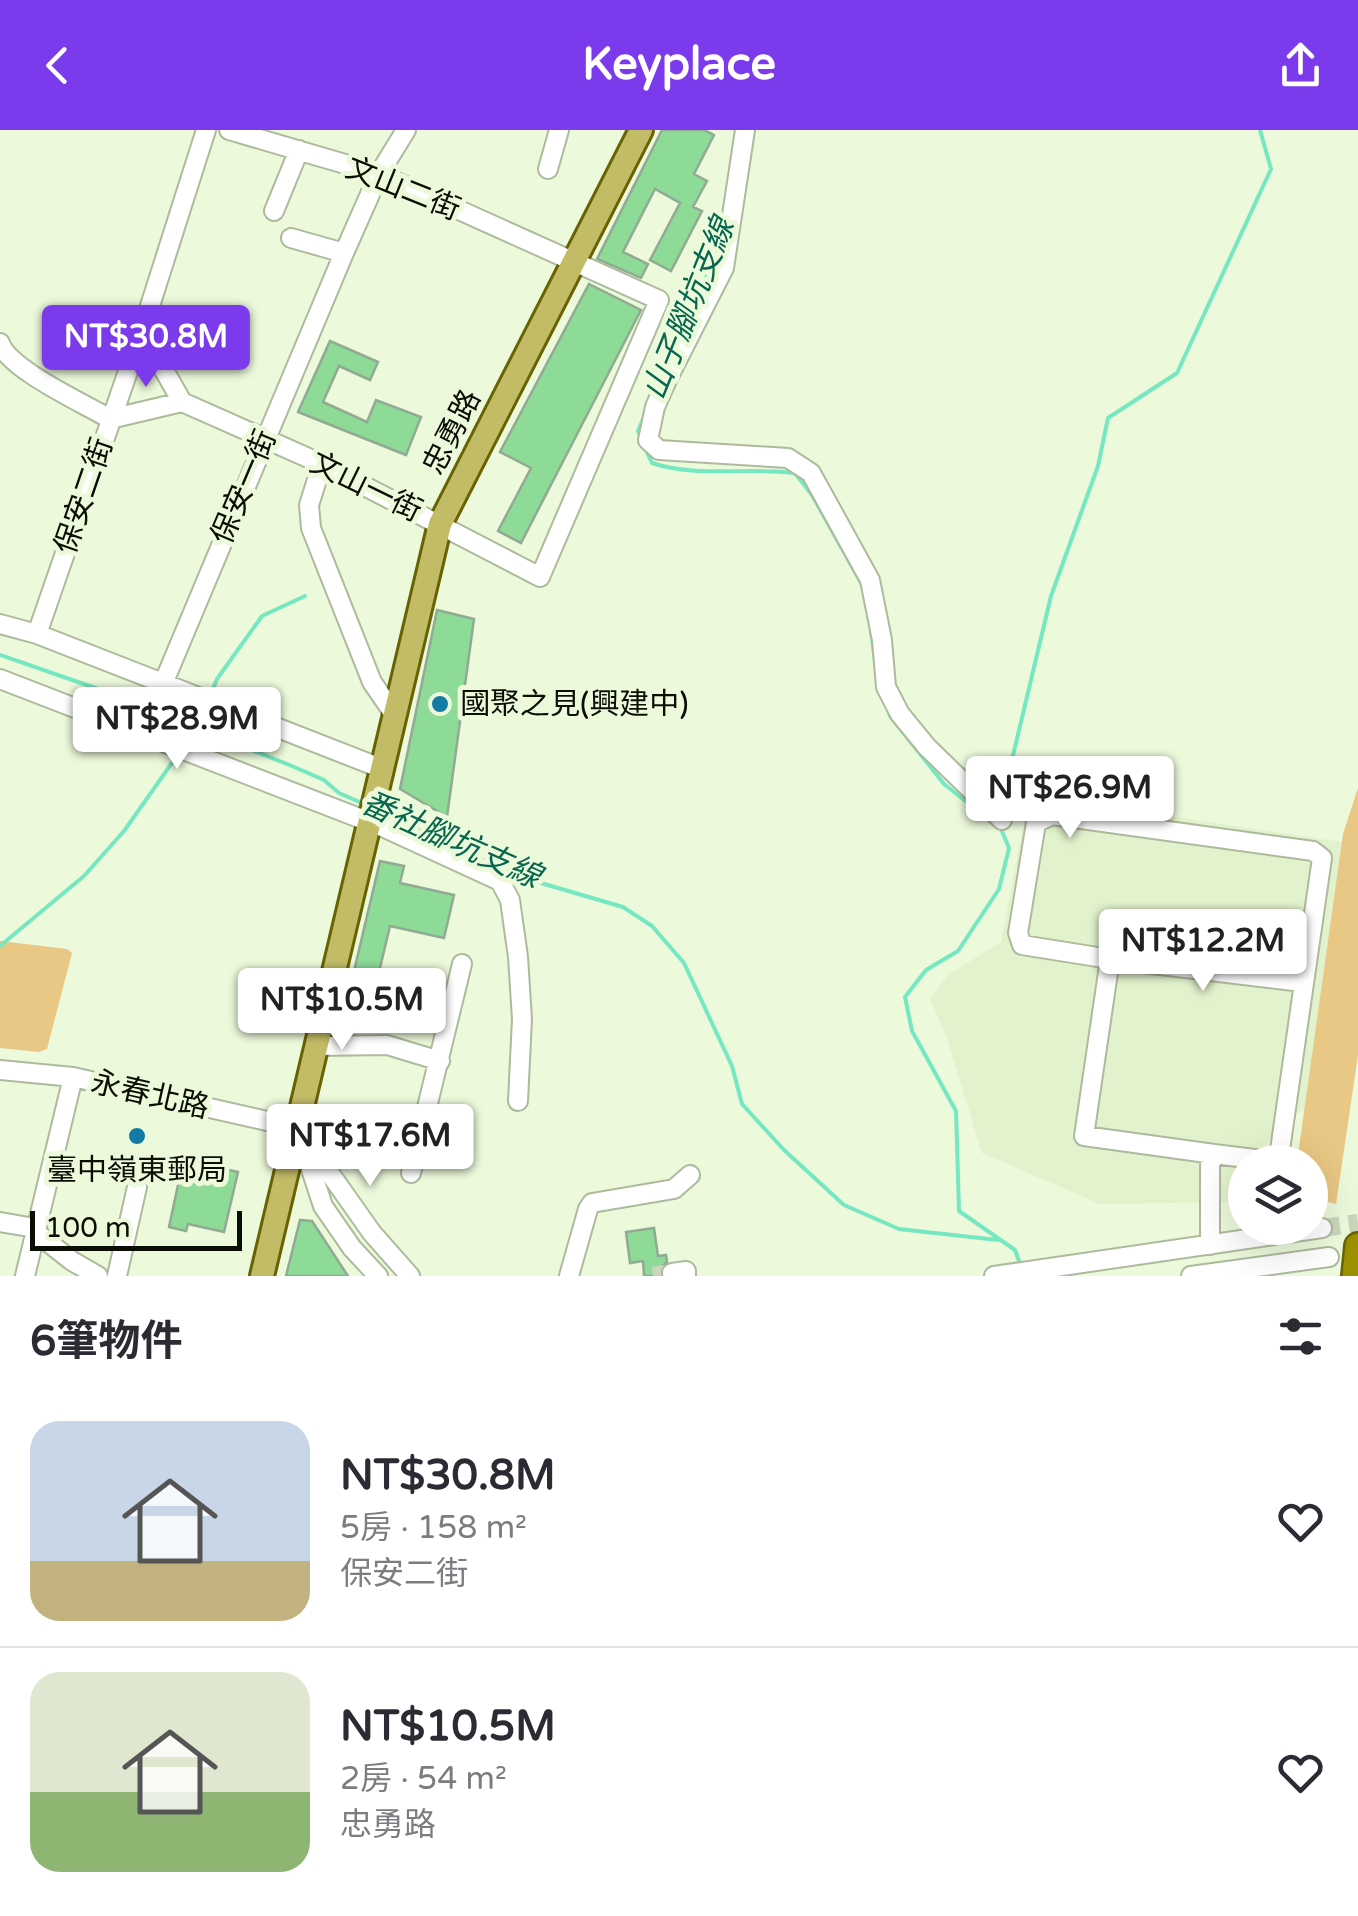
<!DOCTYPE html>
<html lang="zh-TW">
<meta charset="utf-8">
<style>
:root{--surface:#fff;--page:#f7f7f7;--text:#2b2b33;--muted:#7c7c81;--line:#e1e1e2;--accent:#7c3aed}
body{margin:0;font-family:"Varela Round","Noto Sans TC",sans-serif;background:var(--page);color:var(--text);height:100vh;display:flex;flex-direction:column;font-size:38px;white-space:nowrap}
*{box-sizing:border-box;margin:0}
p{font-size:32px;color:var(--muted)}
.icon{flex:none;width:55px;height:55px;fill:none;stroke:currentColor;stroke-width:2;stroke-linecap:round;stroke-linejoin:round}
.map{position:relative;height:1146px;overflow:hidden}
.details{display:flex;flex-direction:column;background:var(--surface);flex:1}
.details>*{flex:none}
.controls{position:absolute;left:1228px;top:1015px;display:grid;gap:20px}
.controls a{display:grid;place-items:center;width:100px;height:100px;border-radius:50%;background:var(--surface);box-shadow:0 10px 40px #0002;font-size:50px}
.scale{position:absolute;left:30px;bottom:25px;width:212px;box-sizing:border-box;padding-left:10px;border:5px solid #0a0e05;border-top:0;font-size:28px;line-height:35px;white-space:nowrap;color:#0a0e05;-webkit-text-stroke:8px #ecf9db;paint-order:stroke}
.price{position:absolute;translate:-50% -85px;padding:0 22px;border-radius:10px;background:#fff;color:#222;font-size:32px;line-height:65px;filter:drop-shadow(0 2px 5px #0008)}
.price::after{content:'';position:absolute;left:50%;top:60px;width:30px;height:22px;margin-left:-15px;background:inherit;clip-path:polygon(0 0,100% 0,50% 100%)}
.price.current{background:var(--accent);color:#fff}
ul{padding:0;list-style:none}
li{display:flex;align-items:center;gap:30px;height:250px;padding:0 30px}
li+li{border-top:2px solid var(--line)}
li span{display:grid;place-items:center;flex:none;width:280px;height:200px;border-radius:30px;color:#555}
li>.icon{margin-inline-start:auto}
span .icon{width:120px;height:120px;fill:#fffc;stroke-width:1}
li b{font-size:42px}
h2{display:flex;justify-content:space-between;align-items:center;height:120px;padding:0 30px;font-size:42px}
header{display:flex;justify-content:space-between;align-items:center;height:130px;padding:0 30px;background:var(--accent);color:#fff;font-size:45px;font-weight:700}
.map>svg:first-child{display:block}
.built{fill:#e2f2cc}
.green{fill:#e9c784}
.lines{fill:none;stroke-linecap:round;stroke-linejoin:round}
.stream{stroke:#76e8c1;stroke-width:4}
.building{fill:#8eda97;stroke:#91aa93;stroke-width:2.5}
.minor-tunnel{stroke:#cad6bb;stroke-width:18;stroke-dasharray:18 9;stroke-linecap:butt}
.minor-casing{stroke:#aeba9d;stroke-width:22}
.major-casing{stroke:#686202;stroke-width:28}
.highway-casing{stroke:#686202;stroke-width:30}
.minor{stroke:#fff;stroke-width:18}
.major{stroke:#c3bc66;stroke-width:22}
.highway{stroke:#9b9000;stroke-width:25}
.poi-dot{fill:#147ba6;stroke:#ecf9db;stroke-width:4}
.labels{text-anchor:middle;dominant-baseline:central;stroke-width:10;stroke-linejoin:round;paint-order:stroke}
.street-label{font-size:30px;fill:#0a0e05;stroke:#ecf9db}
.poi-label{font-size:30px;fill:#0a0e05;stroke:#ecf9db;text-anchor:start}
.water-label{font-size:32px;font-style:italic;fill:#06674e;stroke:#ecf9db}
</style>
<header><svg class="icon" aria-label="back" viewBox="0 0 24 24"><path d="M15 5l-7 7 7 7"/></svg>Keyplace<svg class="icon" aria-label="share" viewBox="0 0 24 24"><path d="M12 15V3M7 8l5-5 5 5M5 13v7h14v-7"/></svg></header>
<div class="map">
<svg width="1358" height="1146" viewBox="0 0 1358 1146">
<rect width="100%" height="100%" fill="#ecf9db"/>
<path class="built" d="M1029,665L1355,714L1325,969L1279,992L1258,1032H1245V1057L1237,1072L1100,1074L982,1023L946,905L930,869L948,845L1001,812Z"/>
<path class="green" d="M1358,658V925L1336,1074L1310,1068V1032H1297L1343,704Z
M0,811L67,819L72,823L47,919L39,922L0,918Z"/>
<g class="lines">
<path class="stream" d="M692,182L720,112
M642,310L638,301L646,282
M645,318L652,333C698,348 747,337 795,343L812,365L864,458
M871,501L877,546
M0,525L104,561L292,636L324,650L339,663L364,674
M210,566L217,549L262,486L305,466
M888,578L890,586L944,654L1001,699L1009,718L999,759L958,821L926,840L905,867L912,901L956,981L959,1081L1015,1120L1020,1134
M185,615L206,575
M1000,680L1051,466L1098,336L1108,288L1177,243L1271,39L1260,0
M382,682L517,746L623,777L652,796L684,833L732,936L742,974L784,1020L844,1075L899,1099L998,1110
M0,816L84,746L124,701L179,623"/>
</g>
<path class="building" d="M662,0H704L714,5L694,44L707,51L693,77L702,81L671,141L650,130L680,73L655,59L623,122L648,134L641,148L597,129Z
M589,154L641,180L521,413L498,401L531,338L500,322Z
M330,211L378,232L370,250L339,236L323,272L367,292L376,270L421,287L406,325L298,282Z
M437,480L474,489L447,687L400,659Z
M380,731L404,736L400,753L454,765L444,808L390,796L375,859L385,861L379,883L346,875Z
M198,1033L238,1042L224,1102L188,1094L186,1101L169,1097L181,1041L196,1044Z
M300,1090L312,1091L348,1146H286Z
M654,1098L658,1126L666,1125L667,1132L661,1138L660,1146H644L643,1131L630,1133L626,1102Z"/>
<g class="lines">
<path class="minor-tunnel" d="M1322,1098L1358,1093
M653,1146L672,1143"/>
<defs>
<path id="minor" d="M745,0L724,138L667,250L655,277L648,310L659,320L788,328L811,343L870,450L882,510L886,557L900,584L927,617L1002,690
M548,39L559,0
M274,81L299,20
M291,108L344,123
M142,201L182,272
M0,213C8,239 85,274 110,289L182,272
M182,272L322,334L540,447L659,170L379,44L229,0
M322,334L309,375L311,398L372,552L396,587
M0,494L37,504L383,639
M37,504L142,201L206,0
M0,549L385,698L500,751L510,770L518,827L522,889L518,971
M163,554L344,123L379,44L406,0
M1110,829L1302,852
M317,916L387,915L440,931
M0,940L73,947L298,998L372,1103L410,1146
M304,1018L323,1076L352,1118L378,1146
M411,1043L462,834
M0,1092L29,1097L72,1131L98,1146
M1210,1115V1035L1214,1024L1084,1006L1110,829L1022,815L1018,803L1036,693L1052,685L1313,721L1322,728L1280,1020L1271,1031L1214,1024
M672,1143L686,1141V1146
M25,1146L73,947
M117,1146L137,1057
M569,1146L588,1079L592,1073L674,1059L690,1045
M994,1146L1322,1098
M1191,1146L1329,1127"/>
<path id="major" d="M262,1146L440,394L641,0"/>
<path id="highway" d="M1355,1146L1358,1116"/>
</defs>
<use href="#minor" class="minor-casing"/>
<use href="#major" class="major-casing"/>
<use href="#highway" class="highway-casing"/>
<use href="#minor" class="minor"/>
<use href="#major" class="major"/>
<use href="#highway" class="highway"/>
</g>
<g class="poi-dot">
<circle cx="440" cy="574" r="10"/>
<circle cx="137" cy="1006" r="10"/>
</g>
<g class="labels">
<g class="street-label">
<text transform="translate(403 59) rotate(22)">文山二街</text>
<text transform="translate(452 302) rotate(-63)">忠勇路</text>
<text transform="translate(244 357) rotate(-67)">保安一街</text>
<text transform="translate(366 357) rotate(26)">文山一街</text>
<text transform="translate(84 366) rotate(-71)">保安二街</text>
<text transform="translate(150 965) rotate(13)">永春北路</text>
</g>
<g class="poi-label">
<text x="460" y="574">國聚之見(興建中)</text>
<text x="137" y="1040" text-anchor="middle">臺中嶺東郵局</text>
</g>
<g class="water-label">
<text transform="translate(689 179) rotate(-68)">山子腳坑支線</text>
<text transform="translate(451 710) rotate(24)">番社腳坑支線</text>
</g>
</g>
</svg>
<div class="controls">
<a><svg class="icon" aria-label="layers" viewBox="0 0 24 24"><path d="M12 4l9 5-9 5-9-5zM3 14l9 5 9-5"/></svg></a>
</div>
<div class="scale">100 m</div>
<b class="price current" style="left:146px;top:260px">NT$30.8M</b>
<b class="price" style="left:177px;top:642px">NT$28.9M</b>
<b class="price" style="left:1070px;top:711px">NT$26.9M</b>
<b class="price" style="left:1203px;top:864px">NT$12.2M</b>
<b class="price" style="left:342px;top:923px">NT$10.5M</b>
<b class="price" style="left:370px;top:1059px">NT$17.6M</b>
</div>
<section class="details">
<h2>6筆物件<svg class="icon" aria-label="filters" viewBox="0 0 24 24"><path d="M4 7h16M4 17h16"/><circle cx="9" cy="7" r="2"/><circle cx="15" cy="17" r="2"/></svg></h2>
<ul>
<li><span style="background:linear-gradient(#c9d6e8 70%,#c2b280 0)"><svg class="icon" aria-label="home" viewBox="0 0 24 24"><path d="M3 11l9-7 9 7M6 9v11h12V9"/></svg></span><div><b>NT$30.8M</b><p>5房 · 158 m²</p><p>保安二街</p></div><svg class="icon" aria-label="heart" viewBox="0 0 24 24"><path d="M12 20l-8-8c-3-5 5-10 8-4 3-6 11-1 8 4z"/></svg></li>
<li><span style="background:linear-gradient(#dfe7d0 60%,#8fb573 0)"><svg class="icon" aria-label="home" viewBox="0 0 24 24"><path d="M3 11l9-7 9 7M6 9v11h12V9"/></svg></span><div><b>NT$10.5M</b><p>2房 · 54 m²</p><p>忠勇路</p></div><svg class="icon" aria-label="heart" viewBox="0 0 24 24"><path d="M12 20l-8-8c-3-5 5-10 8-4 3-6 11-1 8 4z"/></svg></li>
</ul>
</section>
